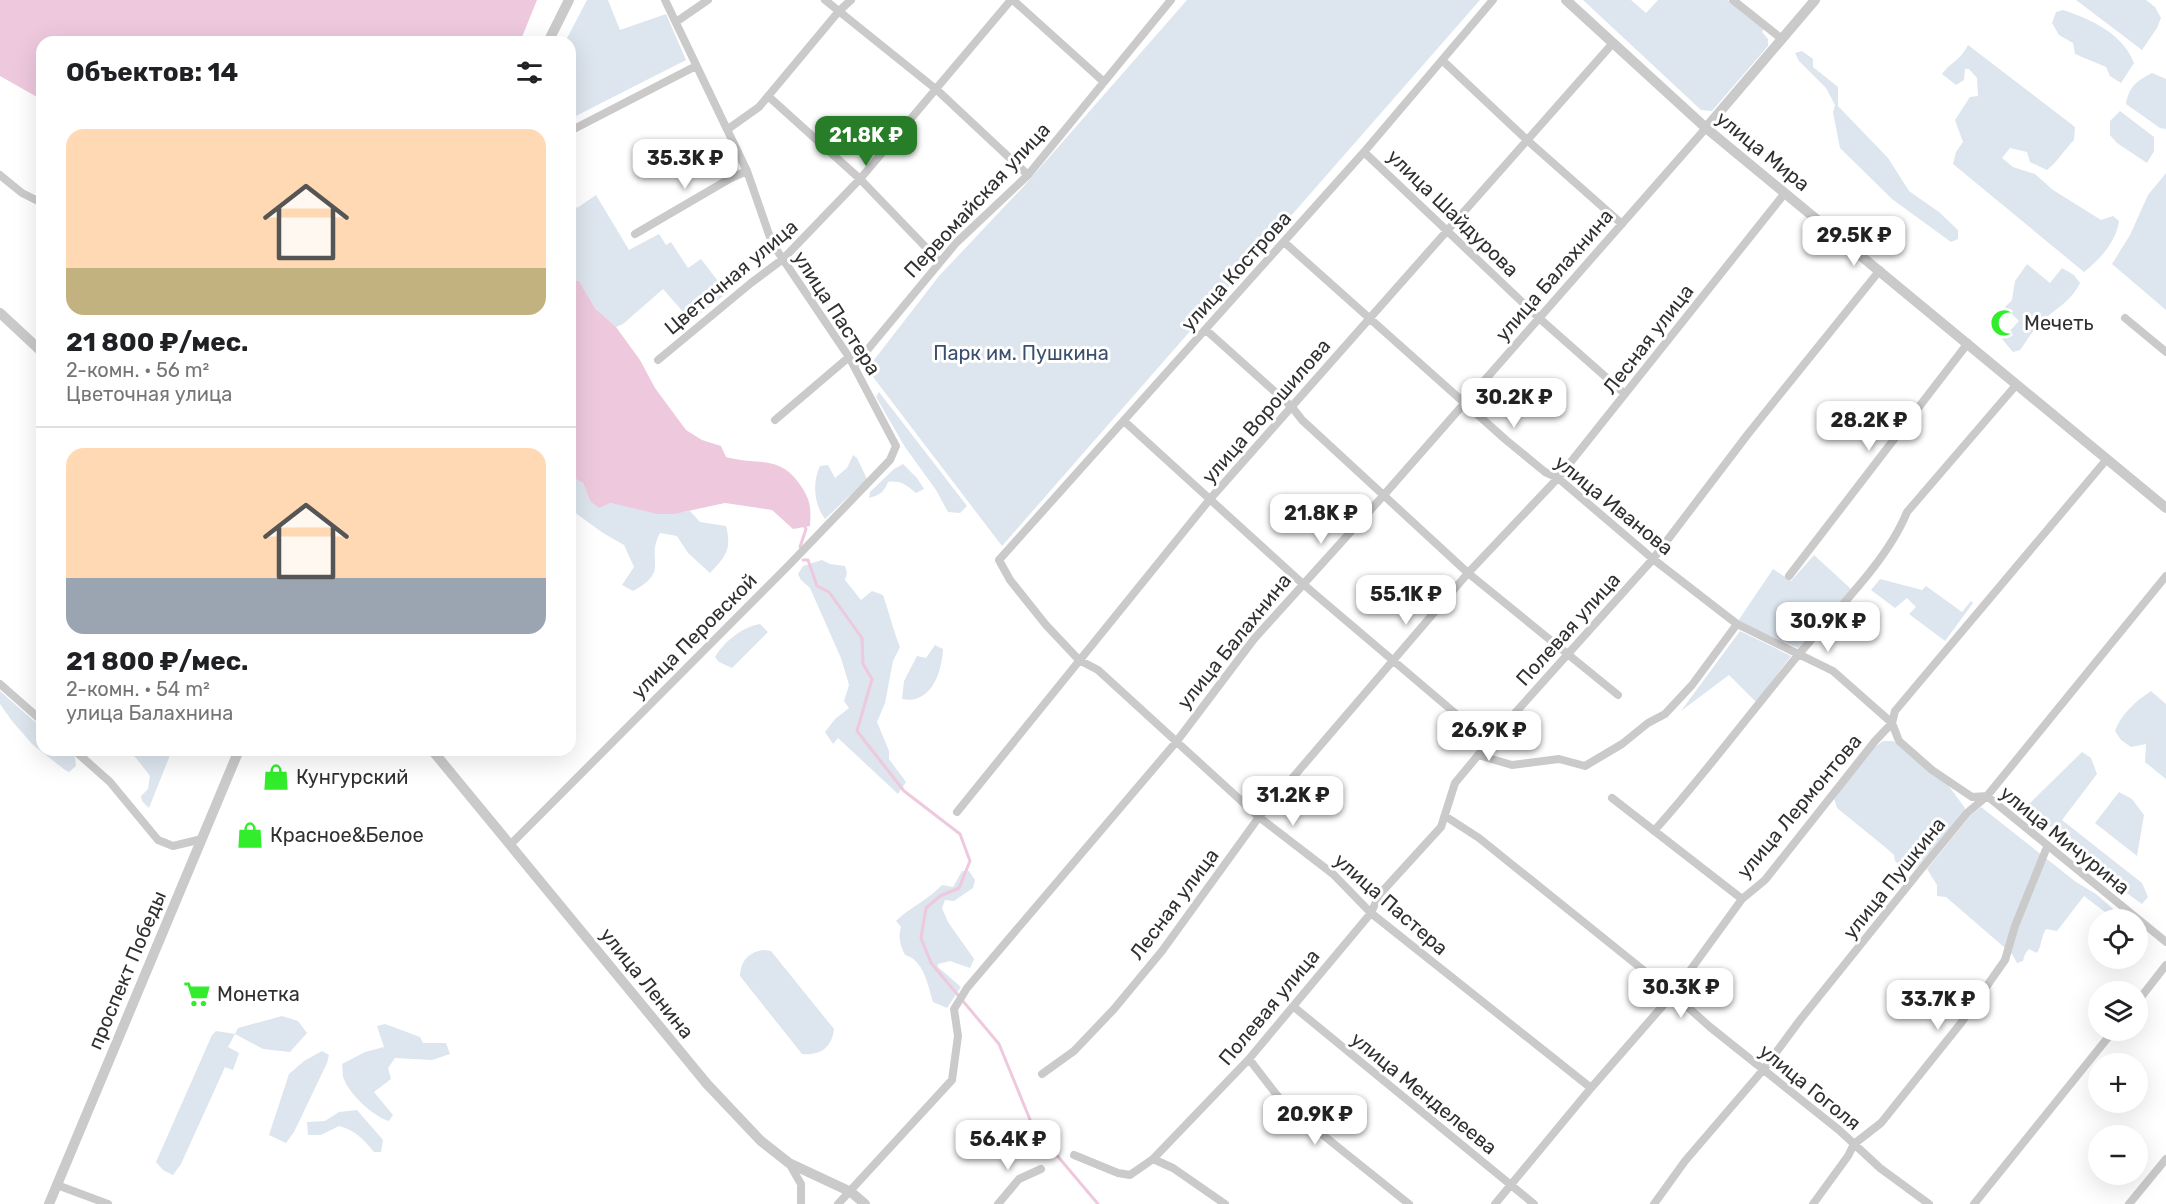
<!DOCTYPE html>
<html lang="ru">
<meta charset="utf-8">
<style>
:root{--surface:#fff;--page:#f2f2f2;--text:#202124;--muted:#757577;--line:#e0e0e0;--accent:#287d28}
body{margin:0;font-family:Rubik,sans-serif;background:var(--page);color:var(--text);height:100vh;display:flex;flex-direction:column;font-size:22px;white-space:nowrap}
*{box-sizing:border-box;margin:0}
p{font-size:20px;color:var(--muted)}
.icon{flex:none;width:33px;height:33px;fill:none;stroke:currentColor;stroke-width:2;stroke-linecap:round;stroke-linejoin:round}
.map{position:relative;flex:1;overflow:hidden}
.sheet{position:absolute;left:36px;top:36px;width:540px;height:720px;display:flex;flex-direction:column;background:var(--surface);border-radius:18px;box-shadow:0 6px 24px #0002}
.sheet>*{flex:none}
.buttons{position:absolute;left:2088px;top:909px;display:grid;gap:12px}
.buttons a{display:grid;place-items:center;width:60px;height:60px;border-radius:50%;background:var(--surface);box-shadow:0 6px 24px #0002;font-size:30px}
.price{position:absolute;translate:-50% -51px;padding:0 14px;border-radius:12px;background:#fff;color:#222;font-size:20px;line-height:39px;filter:drop-shadow(0 2px 3px #0008)}
.price::after{content:'';position:absolute;left:50%;top:36px;width:18px;height:14px;margin-left:-9px;background:inherit;clip-path:polygon(0 0,100% 0,50% 100%)}
.price.on{background:var(--accent);color:#fff}
ul{padding:0;list-style:none}
li{display:grid;align-content:center;gap:12px;height:318px;padding:0 30px}
li+li{border-top:2px solid var(--line)}
li span{display:grid;place-items:center;height:186px;border-radius:18px;color:#555}
li>.icon{margin-inline-start:auto}
span .icon{width:108px;height:108px;fill:#fffc;stroke-width:1}
li b{font-size:26px}
h2{display:flex;justify-content:space-between;align-items:center;height:72px;padding:0 30px;font-size:26px}
.map>svg:first-child{display:block}
.green{fill:#dde5ee}
.water{fill:#eec9de}
.lines{fill:none;stroke-linecap:round;stroke-linejoin:round}
.stream{stroke:#eec9de;stroke-width:3}
.minor{stroke:#cacaca;stroke-width:8}
.tertiary{stroke:#cacaca;stroke-width:10}
.labels{text-anchor:middle;dominant-baseline:central;stroke-width:6;stroke-linejoin:round;paint-order:stroke}
.street-label{font-size:20px;fill:#303030;stroke:#fff}
.poi-label{font-size:20px;fill:#303030;stroke:#fff;text-anchor:start}
.park-label{font-size:20px;fill:#3b506e;stroke:#fff}
</style>
<div class="map">
<svg width="2166" height="1204" viewBox="0 0 2166 1204">
<rect width="100%" height="100%" fill="#fff"/>
<path class="green" d="M587,0H608L620,30L666,14L686,60L570,119V42H565Z
M1187,0H1480L1002,546L867,369L939,276L1024,186Z
M1583,0H1631L1646,13L1658,0H1727L1764,29L1762,32L1768,39V46L1712,111L1701,110Z
M2076,0H2146L2155,7L2161,18L2157,28L2142,50Z
M2063,10C2091,19 2123,34 2134,63L2121,83L2110,76L2106,67L2075,54L2073,43L2059,35L2052,23L2056,12Z
M1968,45L2075,127L2074,140C2064,150 2058,161 2047,170L2030,162L2027,152L2010,148L2002,158L2013,167L2035,174L2053,190L2101,220L2113,216L2119,221C2116,242 2100,259 2084,272L1953,164L1956,152L1963,142L1955,120L1970,97L1978,96L1977,78L1969,69H1965L1964,80L1956,85L1942,74C1953,60 1959,62 1968,45Z
M1802,51L1813,59V67L1838,87V106L1888,158L1909,191L1939,212L1958,230V239L1951,242L1892,199L1840,148L1833,112L1835,105L1826,88L1799,61L1795,53Z
M2152,73L2166,79V129L2160,128L2126,104C2129,86 2137,81 2152,73Z
M2120,111L2154,137V151L2147,163L2117,143L2110,135V121Z
M2166,173V310L2112,264L2130,235L2148,195Z
M596,195L629,250L659,234L666,245L671,242L688,268L701,259L727,293L691,321L663,289L623,324L616,327L595,308L579,281L570,279V196L577,208Z
M2027,264L2050,283L2062,268L2074,275L2080,283C2072,300 2057,308 2043,320C2034,328 2027,341 2020,350L2013,352L2002,339L2019,321L2005,307L2012,300L2015,281Z
M879,392L967,506L960,513L948,512L936,490L905,447L876,397Z
M853,455L857,458L867,479L825,519C814,504 812,483 820,466L828,465L835,478L847,468Z
M903,464L917,478L924,489L916,493C906,485 901,480 888,482C884,492 880,495 869,498L870,492L894,469Z
M570,476L583,483L590,501L610,503L658,514L690,511L700,522L726,526C732,549 726,556 710,573L688,553L677,536L660,533C645,560 671,571 633,591L622,585L634,567L624,545L603,533L570,509Z
M1814,555L1851,589L1798,648L1738,621L1773,569L1791,581Z
M822,560L830,564L845,566L847,573L845,580L861,600L872,591L883,595C889,612 893,630 900,647L893,661L885,703L877,722L889,751V759L906,782L898,794L838,738L833,744L825,732L835,719L849,708L844,701L849,685L841,658L810,588L801,580L798,574L803,566Z
M1880,579L1922,590L1926,586L1962,612L1971,601L1973,603L1945,641L1909,614L1916,607L1907,598L1895,608L1871,590Z
M760,624L768,632L732,668L719,662L715,657C725,641 742,627 760,624Z
M1740,631L1791,656L1756,702L1729,675L1681,711Z
M935,645L943,649C942,672 931,705 902,699L904,681L917,656L926,658Z
M0,691L42,728V750H67L75,757L76,766L69,772L65,770L33,745L12,721L0,704Z
M2151,691L2166,704V779L2145,762L2146,744L2131,747L2121,740L2115,731C2121,714 2136,701 2151,691Z
M1883,741H1893L1948,785L1965,808L1963,813L1916,868L1906,870L1895,861L1894,855L1885,847L1837,808L1834,798L1875,747Z
M127,750H172L149,808L142,801L141,796L148,789L150,776L136,758Z
M2082,752L2091,758L2097,774L2062,820L2142,883L2148,897L2142,904L2054,841V830L2026,807Z
M2119,792L2132,799L2144,815L2137,856L2095,823Z
M1981,807L2076,882L2096,894L2126,920L2114,919L2084,896L2057,931L2046,929C2041,937 2042,945 2037,953L2029,949L2025,954L2023,961L2017,963L2012,954L1946,897L1937,896V885L1927,869L1970,816Z
M962,871H969L975,880L973,888L954,901L945,900L942,908L948,922L974,959L970,968L950,961L938,964V967L961,987L947,1008L933,1002C928,986 924,960 905,955C900,945 898,938 901,927L896,921C910,907 928,900 942,885L953,887Z
M764,950L771,951L834,1029C832,1047 821,1056 802,1054L740,976C741,961 748,952 764,950Z
M282,1016L298,1021L307,1033L290,1052L263,1049L235,1034L228,1047L239,1053L233,1070L225,1067L181,1164L173,1175L163,1170L156,1162L212,1035L216,1031L235,1034L238,1028Z
M385,1024L420,1037L423,1043H446L450,1054L432,1060L395,1058L388,1068L391,1079L374,1092L393,1115L389,1121C374,1117 349,1094 344,1079C342,1075 343,1069 342,1064L365,1052L384,1047L377,1026Z
M322,1051L329,1055L327,1063L294,1132L286,1143L269,1135L289,1074L304,1061Z
M357,1110L383,1140L381,1152H374C364,1140 355,1130 339,1126L321,1135H308L307,1122L325,1121L339,1112Z"/>
<path class="water" d="M0,0H537L520,42H42V97H37L0,76Z
M570,279L579,281L595,308L616,327L640,360L655,388L686,430L702,440L721,446L726,457C758,466 780,454 801,486C811,501 811,508 810,526L793,529L772,510L725,503L674,514H657L610,503L599,508L590,501L583,483L570,476Z"/>
<g class="lines">
<path class="stream" d="M800,547L806,529L803,523
M803,560H808L817,586L829,592L862,638L863,664L872,679L857,731L904,791L960,834L970,861L959,888L940,896L926,908L921,938L931,963L999,1044L1033,1127L1098,1204"/>
<path class="minor" d="M825,0L937,90L1028,175
M1013,0L1104,82
M1493,0L1364,152L999,560L1010,580L1046,625L1079,660L1098,670L1259,817L1333,874L1371,913L1591,1088
M1733,0L1782,39
M676,22L708,0
M1442,60L1527,140L1622,224
M768,96L860,179L940,262
M728,129L759,107L839,11L851,0
M570,131L696,66
M1364,152L1539,318L1625,394
M0,175L22,193L42,203
M635,234L731,178L747,171
M1284,242L1506,440L1545,472L1558,478L1653,559L1737,624L1833,671L1892,723L1899,741L1932,770L1972,797L1987,796L2166,942
M2125,318L2166,352
M1206,330L1292,407L1302,420L1468,573L1618,695
M658,360L751,283L783,259L860,179L1011,0
M854,366L956,243L1028,175L1171,0
M775,420L849,357
M1124,421L1303,584L1489,742
M1789,576L1968,343
M0,684L42,721
M74,750L110,782L158,840L173,846L202,839
M1478,755L1512,765L1559,759L1585,766L1622,744L1648,723L1665,714L1692,685L1737,624
M1612,798L1742,899
M957,812L1210,499L1613,43
M1445,816L1479,838L1673,994L1710,1027L1839,1130L1880,1168L1929,1204
M1654,831C1705,774 1751,712 1799,654C1834,612 1887,562 1907,512L2017,384
M510,845L788,566L890,460L896,446L849,357L772,243L747,171L665,0
M2138,1001L2166,965
M1294,1007L1534,1204
M1249,1059L1283,1103L1409,1204
M1042,1074L1074,1051L1114,1009L1162,951L1259,817L1468,573L1558,478L1785,193
M1074,1155L1118,1173L1130,1175L1153,1159L1249,1059L1371,913L1379,895L1441,827L1455,783L1489,742L1653,559L1748,434L1880,270
M1153,1159L1173,1168L1225,1204
M789,1163L801,1184V1204
M57,1185L108,1204
M838,1204L952,1080L958,1036L954,1009L967,988L1177,741L1254,639L1383,496L1706,128
M998,1204L1019,1179L1041,1169
M1495,1204L1591,1088L1673,994L1742,899L1765,880L1875,741L1892,723L1895,711L2107,459
M1654,1204L1685,1161L1763,1070L1800,1020L1922,868L1967,813L1987,796L2166,576
M1813,1204L1848,1156L1854,1144L1881,1123L1961,1023L2005,960L2015,926L2047,847
M1974,1204L2114,1030
M2129,1204L2166,1159"/>
<path class="tertiary" d="M1566,0L1706,128L2166,508
M548,42L569,0
M1706,128L1815,0
M0,313L42,352
M432,750L707,1084L761,1141L789,1163L851,1192L865,1204
M49,1204L239,750"/>
</g>
<defs>
<symbol id="mosque-bare" viewBox="-9 -9 18 18"><path d="M3.5-4.9A6 6 0 1 0 3.5 4.9A5 5 0 1 1 3.5-4.9Z" fill="#31ed2c" stroke="#fff" stroke-width="2.5" paint-order="stroke"/></symbol>
<symbol id="shop-bare" viewBox="-9 -9 18 18"><path d="M-5-2.5h2.3a2.7 3.5 0 0 1 5.4 0H5L5.5 6h-11ZM-1.5-2.5h3a1.5 2.3 0 0 0-3 0Z" fill="#31ed2c" stroke="#fff" stroke-width="2.5" paint-order="stroke"/></symbol>
<symbol id="supermarket-bare" viewBox="-9 -9 18 18"><path d="M-6-5.5h2.5l.6 2H6L4.5 2H-2.5L-4.4-4H-6ZM-1.5 3.2a1.3 1.3 0 1 0 .1 0ZM3 3.2a1.3 1.3 0 1 0 .1 0Z" fill="#31ed2c" stroke="#fff" stroke-width="2.5" paint-order="stroke"/></symbol>
</defs>
<g fill-rule="evenodd">
<use href="#mosque-bare" x="1985" y="304" width="38" height="38"/>
<use href="#shop-bare" x="257" y="758" width="38" height="38"/>
<use href="#shop-bare" x="231" y="816" width="38" height="38"/>
<use href="#supermarket-bare" x="178" y="975" width="38" height="38"/>
</g>
<g class="labels">
<g class="street-label">
<text transform="translate(1763 151) rotate(39)">улица Мира</text>
<text transform="translate(977 200) rotate(-47)">Первомайская улица</text>
<text transform="translate(1453 213) rotate(44)">улица Шайдурова</text>
<text transform="translate(1236 271) rotate(-48)">улица Кострова</text>
<text transform="translate(1554 275) rotate(-49)">улица Балахнина</text>
<text transform="translate(731 277) rotate(-40)">Цветочная улица</text>
<text transform="translate(837 313) rotate(57)">улица Пастера</text>
<text transform="translate(1648 339) rotate(-52)">Лесная улица</text>
<text transform="translate(1266 411) rotate(-49)">улица Ворошилова</text>
<text transform="translate(1614 505) rotate(39)">улица Иванова</text>
<text transform="translate(1568 629) rotate(-48)">Полевая улица</text>
<text transform="translate(694 636) rotate(-45)">улица Перовской</text>
<text transform="translate(1234 641) rotate(-51)">улица Балахнина</text>
<text transform="translate(1799 806) rotate(-50)">улица Лермонтова</text>
<text transform="translate(2065 840) rotate(39)">улица Мичурина</text>
<text transform="translate(1894 878) rotate(-51)">улица Пушкина</text>
<text transform="translate(1174 904) rotate(-53)">Лесная улица</text>
<text transform="translate(1391 904) rotate(41)">улица Пастера</text>
<text transform="translate(127 970) rotate(-67)">проспект Победы</text>
<text transform="translate(647 983) rotate(51)">улица Ленина</text>
<text transform="translate(1269 1007) rotate(-50)">Полевая улица</text>
<text transform="translate(1810 1087) rotate(39)">улица Гоголя</text>
<text transform="translate(1424 1093) rotate(39)">улица Менделеева</text>
</g>
<g class="poi-label">
<text x="2024" y="323">Мечеть</text>
<text x="296" y="777">Кунгурский</text>
<text x="270" y="835">Красное&amp;Белое</text>
<text x="217" y="994">Монетка</text>
</g>
<g class="park-label">
<text x="1021" y="353">Парк им. Пушкина</text>
</g>
</g>
</svg>
<div class="buttons">
<a><svg class="icon" aria-label="locate" viewBox="0 0 24 24"><circle cx="12" cy="12" r="6"/><path d="M12 2v4M12 18v4M2 12h4M18 12h4"/></svg></a>
<a><svg class="icon" aria-label="layers" viewBox="0 0 24 24"><path d="M12 4l9 5-9 5-9-5zM3 14l9 5 9-5"/></svg></a>
<a>+</a>
<a>−</a>
</div>
<b class="price on" style="left:866px;top:167px">21.8K ₽</b>
<b class="price" style="left:685px;top:190px">35.3K ₽</b>
<b class="price" style="left:1854px;top:267px">29.5K ₽</b>
<b class="price" style="left:1514px;top:429px">30.2K ₽</b>
<b class="price" style="left:1869px;top:452px">28.2K ₽</b>
<b class="price" style="left:1321px;top:545px">21.8K ₽</b>
<b class="price" style="left:1406px;top:626px">55.1K ₽</b>
<b class="price" style="left:1828px;top:653px">30.9K ₽</b>
<b class="price" style="left:1489px;top:762px">26.9K ₽</b>
<b class="price" style="left:1293px;top:827px">31.2K ₽</b>
<b class="price" style="left:1681px;top:1019px">30.3K ₽</b>
<b class="price" style="left:1938px;top:1031px">33.7K ₽</b>
<b class="price" style="left:1315px;top:1146px">20.9K ₽</b>
<b class="price" style="left:1008px;top:1171px">56.4K ₽</b>
<section class="sheet">
<h2>Объектов: 14<svg class="icon" aria-label="filters" viewBox="0 0 24 24"><path d="M4 7h16M4 17h16"/><circle cx="9" cy="7" r="2"/><circle cx="15" cy="17" r="2"/></svg></h2>
<ul>
<li><span style="background:linear-gradient(#ffd9b3 75%,#c2b280 0)"><svg class="icon" aria-label="home" viewBox="0 0 24 24"><path d="M3 11l9-7 9 7M6 9v11h12V9"/></svg></span><div><b>21 800 ₽/мес.</b><p>2-комн. · 56 m²</p><p>Цветочная улица</p></div></li>
<li><span style="background:linear-gradient(#ffd9b3 70%,#9aa5b1 0)"><svg class="icon" aria-label="home" viewBox="0 0 24 24"><path d="M3 11l9-7 9 7M6 9v11h12V9"/></svg></span><div><b>21 800 ₽/мес.</b><p>2-комн. · 54 m²</p><p>улица Балахнина</p></div></li>
</ul>
</section>
</div>
